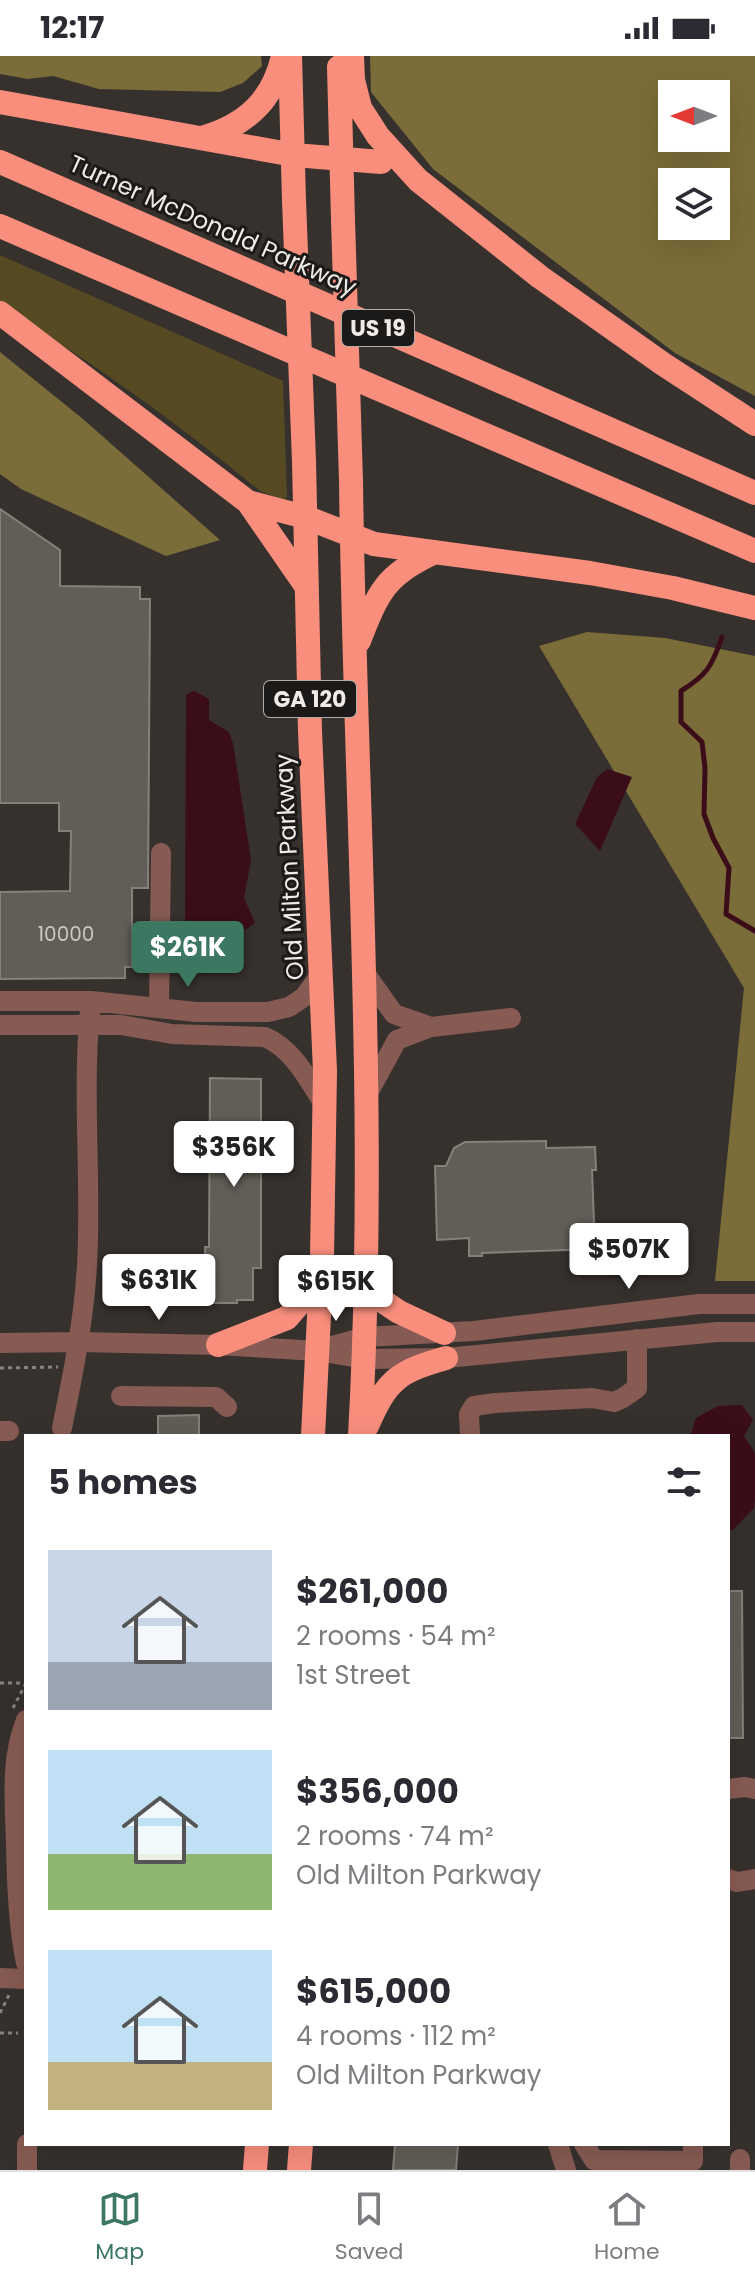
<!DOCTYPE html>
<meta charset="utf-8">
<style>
:root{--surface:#fff;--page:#f2f2f3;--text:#2b2b33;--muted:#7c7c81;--line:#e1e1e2;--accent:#3b7761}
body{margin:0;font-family:Poppins,sans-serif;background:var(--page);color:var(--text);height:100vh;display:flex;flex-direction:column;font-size:30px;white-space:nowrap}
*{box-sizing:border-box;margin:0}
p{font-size:26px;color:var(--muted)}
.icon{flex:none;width:44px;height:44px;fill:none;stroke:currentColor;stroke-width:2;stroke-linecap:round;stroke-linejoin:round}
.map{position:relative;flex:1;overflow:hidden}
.sheet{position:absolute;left:24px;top:1378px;width:706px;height:712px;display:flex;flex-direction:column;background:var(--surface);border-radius:0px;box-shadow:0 8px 32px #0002}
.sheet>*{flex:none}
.needle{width:52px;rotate:270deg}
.buttons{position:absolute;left:658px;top:24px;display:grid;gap:16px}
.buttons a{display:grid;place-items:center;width:72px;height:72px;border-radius:0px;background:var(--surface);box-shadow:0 8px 32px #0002;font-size:40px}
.price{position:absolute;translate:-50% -68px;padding:0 18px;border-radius:8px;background:#fff;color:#222;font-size:26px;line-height:52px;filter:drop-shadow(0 2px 4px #0008)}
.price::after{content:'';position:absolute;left:50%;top:48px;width:24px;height:18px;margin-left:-12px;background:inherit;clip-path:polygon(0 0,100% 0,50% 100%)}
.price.active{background:var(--accent);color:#fff}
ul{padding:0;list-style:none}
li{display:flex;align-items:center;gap:24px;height:200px;padding:0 24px}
li span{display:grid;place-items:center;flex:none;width:224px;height:160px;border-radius:0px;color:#555}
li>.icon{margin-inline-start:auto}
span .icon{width:96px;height:96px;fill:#fffc;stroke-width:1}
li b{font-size:34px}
h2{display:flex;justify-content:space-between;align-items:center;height:96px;padding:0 24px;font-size:34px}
.status{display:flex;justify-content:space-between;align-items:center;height:56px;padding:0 40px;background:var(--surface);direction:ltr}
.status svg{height:22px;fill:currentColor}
.tab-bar{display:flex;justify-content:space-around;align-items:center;height:112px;border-top:2px solid var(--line);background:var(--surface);font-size:22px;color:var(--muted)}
.tab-bar a{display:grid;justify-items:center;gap:4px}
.tab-bar .active{color:var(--accent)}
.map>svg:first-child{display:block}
.green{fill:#554a21}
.forest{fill:#7a6d39;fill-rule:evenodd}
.water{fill:#3b0d19}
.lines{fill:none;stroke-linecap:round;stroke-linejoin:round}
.stream{stroke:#3b0d19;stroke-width:5}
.building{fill:#615d57;stroke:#84807a;stroke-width:2}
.path{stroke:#898481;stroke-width:3;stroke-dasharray:4 4;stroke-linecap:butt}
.minor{stroke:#875b53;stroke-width:20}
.highway{stroke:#f98e7d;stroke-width:24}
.highway-bridge{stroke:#f98e7d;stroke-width:24}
.labels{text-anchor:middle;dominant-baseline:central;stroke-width:6;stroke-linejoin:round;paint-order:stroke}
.number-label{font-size:20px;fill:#ccc8c4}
.shield{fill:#1c1a18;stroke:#b0acaa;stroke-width:2}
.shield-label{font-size:22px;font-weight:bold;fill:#efebe9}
.street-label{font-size:24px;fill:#efebe9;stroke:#1c1a18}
</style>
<div class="status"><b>12:17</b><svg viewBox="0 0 49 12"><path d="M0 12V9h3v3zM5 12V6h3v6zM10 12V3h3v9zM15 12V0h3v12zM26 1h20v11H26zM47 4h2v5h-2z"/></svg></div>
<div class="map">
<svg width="755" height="2114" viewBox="0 0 755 2114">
<rect width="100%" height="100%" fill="#37312e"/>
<path class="green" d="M0,199L283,325L287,441L283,444L260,435C178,367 91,306 0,249Z"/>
<path class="forest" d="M0,0H261L262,10L243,27L220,36L99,33L53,20L28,23L0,18Z
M370,0H755V340L675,297L433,113L371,36ZM716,38V82H672V38ZM716,126V170H672V126Z
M0,296L83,363L220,484L166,500L21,433L0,418Z
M587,576L665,582L755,600V1225H715L744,932L539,590Z"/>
<path class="water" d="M194,635L209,643V664L229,676L233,687L251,804L244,842L255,867L235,881L199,878L189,866L185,865L186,639Z
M607,713L632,721L600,795L575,768L597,721Z
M742,1349L753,1364L744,1380L755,1397V1443L754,1452L733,1474L728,1473V1380H690L696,1362L718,1350Z"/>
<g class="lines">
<path class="stream" d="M722,581C712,610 707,619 681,635V666L702,686L705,712L704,758L713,782L729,812L726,858L755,875"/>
</g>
<path class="building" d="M0,453L60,494V530L140,531V543H150L148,832H132V911H125V922L0,923V836L70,835L71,775H59V747H0Z
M210,1022L261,1023V1212H253V1244H237V1247H208V1213H205V1191H209Z
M546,1085V1092L595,1091L596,1114H592L595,1193L482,1197V1200H469V1182L437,1184L435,1110H446L454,1092L465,1086Z
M199,1359V1380H158V1360Z
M728,1535H742L743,1682H728Z
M395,2088H458L456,2114H393Z"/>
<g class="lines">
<path class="path" d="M0,1312L58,1311
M0,1627H24
M13,1652L26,1627
M0,1957L9,1939
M0,1977H18"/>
<path class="minor" d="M365,917L394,958L431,971
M0,945H91L196,956H268L289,951L304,941L322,917
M159,952L161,797
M0,969H121L172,978L265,981C293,993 308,1023 324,1048
M367,1039L397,984L431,971L511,962
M0,1287L79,1286L218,1289L318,1295L365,1303L446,1302L717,1276H755
M322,1293L365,1281L474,1275L699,1248H755
M121,1340L216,1341L227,1351
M62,1372C73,1318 84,1264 87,1209C92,1121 81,1033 91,945
M0,1375H9
M470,1380L469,1358L474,1350L495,1347L592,1342L614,1346L623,1342L637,1332V1283
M26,1664C10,1703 15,1747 16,1788C17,1828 18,1867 26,1907
M728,1733L745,1731L755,1733
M728,1823L737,1826L755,1823
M0,1922L26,1923
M27,2088V2114
M558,2088L566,2114
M584,2088L594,2104L693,2105V2088
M740,2114V2103"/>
<path class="highway" d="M290,0L294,144
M352,0L353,24L360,52L378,80L418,124L540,221L663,308L755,368
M339,11L343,164
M0,46L294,99L381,106
M205,81C247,68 273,44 283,0
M0,106L755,437
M0,170L755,495
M0,257L248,446L306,530
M304,405L310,675L325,1015L322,1200L313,1380
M351,425C355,743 378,1061 360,1380
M248,446L305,461L374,488L590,517L673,532L755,552
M359,585C378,536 386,518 435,496
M366,1234L399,1256L444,1277
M218,1289L287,1262L300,1247L318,1210
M367,1370C387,1324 397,1316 446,1302
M255,2114L257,2088
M299,2114L301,2088"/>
<path class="highway-bridge" d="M294,144L304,405
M343,164L351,425"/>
</g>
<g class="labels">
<g class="number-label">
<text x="66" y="878">10000</text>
</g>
<g class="shield">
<rect x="342" y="254" width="72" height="36" rx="6"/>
<rect x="264" y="625" width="92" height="36" rx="6"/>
</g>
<g class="shield-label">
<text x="378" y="272">US 19</text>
<text x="310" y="643">GA 120</text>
</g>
<g class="street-label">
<text transform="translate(213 169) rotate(24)">Turner McDonald Parkway</text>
<text transform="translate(289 811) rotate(-93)">Old Milton Parkway</text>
</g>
</g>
</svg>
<div class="buttons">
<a><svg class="needle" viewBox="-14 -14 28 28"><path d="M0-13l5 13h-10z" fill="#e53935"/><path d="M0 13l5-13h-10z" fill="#7c7c81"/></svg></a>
<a><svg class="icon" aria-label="layers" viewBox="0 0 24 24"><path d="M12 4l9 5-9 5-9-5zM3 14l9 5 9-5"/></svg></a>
</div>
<b class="price active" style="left:188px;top:933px">$261K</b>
<b class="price" style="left:234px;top:1133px">$356K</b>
<b class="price" style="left:629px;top:1235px">$507K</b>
<b class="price" style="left:159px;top:1266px">$631K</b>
<b class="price" style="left:336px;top:1267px">$615K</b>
<section class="sheet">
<h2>5 homes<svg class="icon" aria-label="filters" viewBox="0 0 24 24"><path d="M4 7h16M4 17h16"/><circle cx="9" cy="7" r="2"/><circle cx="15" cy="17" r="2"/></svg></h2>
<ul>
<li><span style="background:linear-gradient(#c9d6e8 70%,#9aa5b1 0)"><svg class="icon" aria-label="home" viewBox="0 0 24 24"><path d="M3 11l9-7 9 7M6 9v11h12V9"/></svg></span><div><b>$261,000</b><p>2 rooms · 54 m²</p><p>1st Street</p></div></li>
<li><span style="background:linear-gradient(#bfe0f5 65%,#8fb573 0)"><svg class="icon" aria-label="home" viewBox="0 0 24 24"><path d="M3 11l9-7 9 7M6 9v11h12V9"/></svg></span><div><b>$356,000</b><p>2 rooms · 74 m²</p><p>Old Milton Parkway</p></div></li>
<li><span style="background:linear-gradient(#bfe0f5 70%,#c2b280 0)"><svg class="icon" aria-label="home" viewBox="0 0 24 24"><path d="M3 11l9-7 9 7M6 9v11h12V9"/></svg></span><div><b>$615,000</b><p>4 rooms · 112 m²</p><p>Old Milton Parkway</p></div></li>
</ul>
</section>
</div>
<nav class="tab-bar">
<a class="active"><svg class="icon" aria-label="map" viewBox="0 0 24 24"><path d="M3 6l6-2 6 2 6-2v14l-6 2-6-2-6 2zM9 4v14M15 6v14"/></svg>Map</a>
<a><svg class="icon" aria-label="saved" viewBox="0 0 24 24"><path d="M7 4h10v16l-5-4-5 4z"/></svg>Saved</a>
<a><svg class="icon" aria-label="home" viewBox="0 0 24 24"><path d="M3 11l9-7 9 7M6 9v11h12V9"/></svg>Home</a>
</nav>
